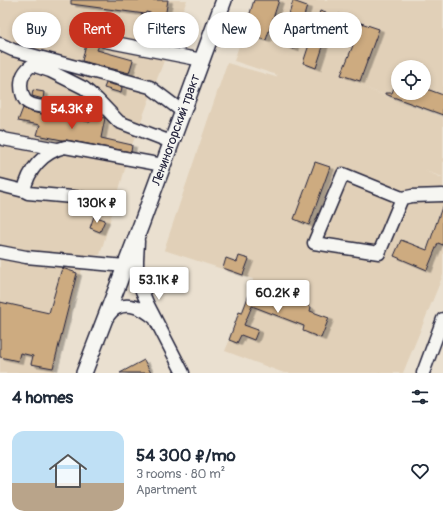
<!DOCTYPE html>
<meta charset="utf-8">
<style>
:root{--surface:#fff;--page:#f6f6f7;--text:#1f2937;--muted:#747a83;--accent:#c8321e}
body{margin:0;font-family:Pangolin,sans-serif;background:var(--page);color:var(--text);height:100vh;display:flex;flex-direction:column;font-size:15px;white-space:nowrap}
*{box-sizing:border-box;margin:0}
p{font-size:13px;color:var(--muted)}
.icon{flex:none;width:22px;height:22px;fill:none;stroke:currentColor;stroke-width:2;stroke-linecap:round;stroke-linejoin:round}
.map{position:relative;height:373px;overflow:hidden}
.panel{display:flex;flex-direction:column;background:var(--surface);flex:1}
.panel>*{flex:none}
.top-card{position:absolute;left:12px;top:12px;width:419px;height:36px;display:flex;gap:8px}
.fabs{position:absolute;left:391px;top:60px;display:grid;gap:8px}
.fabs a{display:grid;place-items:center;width:40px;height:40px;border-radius:50%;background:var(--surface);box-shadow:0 2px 6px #0003;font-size:20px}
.price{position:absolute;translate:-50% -34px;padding:0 9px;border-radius:4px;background:#fff;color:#222;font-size:13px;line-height:26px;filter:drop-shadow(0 1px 2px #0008)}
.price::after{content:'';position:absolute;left:50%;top:24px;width:12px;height:9px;margin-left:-6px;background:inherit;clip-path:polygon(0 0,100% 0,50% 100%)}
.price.active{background:var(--accent);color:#fff}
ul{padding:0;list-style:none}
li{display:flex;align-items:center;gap:12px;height:100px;padding:0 12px}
li span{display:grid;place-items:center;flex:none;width:112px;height:80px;border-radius:12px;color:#555}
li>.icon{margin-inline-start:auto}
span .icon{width:48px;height:48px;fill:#fffc;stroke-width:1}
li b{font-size:17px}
h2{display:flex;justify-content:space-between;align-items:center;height:48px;padding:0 12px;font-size:17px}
.pill{padding:0 14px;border-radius:18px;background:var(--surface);box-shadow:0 2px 6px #0003;font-size:14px;line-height:36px}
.pill.active{background:var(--accent);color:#fff}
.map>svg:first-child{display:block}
.built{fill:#e1d0b8;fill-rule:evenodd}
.building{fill:#cdab80;stroke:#22223b;filter:url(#shadow)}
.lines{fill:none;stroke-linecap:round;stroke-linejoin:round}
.minor-casing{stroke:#22223b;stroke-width:15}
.major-casing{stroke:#22223b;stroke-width:18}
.minor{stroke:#f6f6f2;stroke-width:12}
.major{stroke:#f6f6f2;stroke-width:15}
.labels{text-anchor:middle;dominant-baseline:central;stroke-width:3;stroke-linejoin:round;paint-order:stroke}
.street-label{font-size:13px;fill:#22223b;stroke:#f6f6f2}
</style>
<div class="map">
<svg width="443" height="373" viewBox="0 0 443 373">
<defs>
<filter id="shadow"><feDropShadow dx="4.5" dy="2.5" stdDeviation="0" flood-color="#0004"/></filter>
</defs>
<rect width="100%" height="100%" fill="#eae0d0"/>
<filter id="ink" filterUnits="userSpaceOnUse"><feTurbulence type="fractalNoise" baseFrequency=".025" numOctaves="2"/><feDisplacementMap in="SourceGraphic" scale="8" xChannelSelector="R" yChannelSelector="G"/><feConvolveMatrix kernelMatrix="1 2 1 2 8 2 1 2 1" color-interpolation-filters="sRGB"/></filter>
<g filter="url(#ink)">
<path class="built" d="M0,0H187L132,145L100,255L87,256L80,275L53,373H0Z
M254,0H443V116L357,85L443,117V177L425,171L443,178V275L403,373H284L225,351L253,284V279L164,250L227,63L276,77L277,75L234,61ZM398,67H424V93H398Z"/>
<path class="building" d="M71,0H168L165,17L146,12L145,14L71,4Z
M254,0H279L266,40L244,33Z
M293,1L307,6L294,49L280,44Z
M320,11L338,17L339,14L361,23L379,29L360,81L341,75L358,33L331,22L316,68L303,63Z
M91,23L103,25L101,35L98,39L99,45L97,50L133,60L129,73L82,61Z
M397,79L398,93H424V88L443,95V115L385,94V93H392Z
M106,83L122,87L121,93L104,88Z
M33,90L44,92L43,99L32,96Z
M23,108L32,112L41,114L59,115L90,122L91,116L105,118L101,138L132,145L131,152L66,140H62L37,135L40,125L18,121Z
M315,162L330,167L309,225L294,219Z
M442,207H443V245L438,243L427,270L394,256L401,240L427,250Z
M94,216L105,220L100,232L90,228Z
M239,256L249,259L243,275L223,268L226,258L237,262Z
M62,268L77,273L53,368L31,364L33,356L20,353L18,361L0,357V302L49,313Z
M253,284L311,307L310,311L329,318L321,338L303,331L304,326L252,306L244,325L258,330L254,340L241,335L237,343L229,340L239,312L242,313Z
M144,360L151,373H120Z"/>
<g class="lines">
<defs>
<path id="minor" d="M105,41L202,60
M0,44L13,50L150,87L183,112
M100,103C84,105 40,112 27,102C23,99 21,91 21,85C21,77 25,70 32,65L50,71L84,88L97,99L119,122L171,142
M0,137L3,139L57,149
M0,185L24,191
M83,198L28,193L24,191C28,170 43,152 65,147L163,165
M402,198L379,253L314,243L343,174L402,198L412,196L443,195
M138,241L137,260V270L142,291L148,305L183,373
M0,252L26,257L125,266
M106,319C109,315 112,310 117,308C129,302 144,309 153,317
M423,373L443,319"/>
<path id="major" d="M84,373L141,225L224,0"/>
</defs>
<use href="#minor" class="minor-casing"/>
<use href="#major" class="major-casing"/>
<use href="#minor" class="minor"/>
<use href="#major" class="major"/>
</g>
</g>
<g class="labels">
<g class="street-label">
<text transform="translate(176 130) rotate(-70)">Лениногорский тракт</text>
</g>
</g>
</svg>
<div class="fabs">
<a><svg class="icon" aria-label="locate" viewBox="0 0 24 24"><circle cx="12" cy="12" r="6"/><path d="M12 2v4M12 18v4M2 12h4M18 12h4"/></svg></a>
</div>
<b class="price active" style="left:72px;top:130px">54.3K ₽</b>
<b class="price" style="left:97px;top:224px">130K ₽</b>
<b class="price" style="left:159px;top:301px">53.1K ₽</b>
<b class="price" style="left:278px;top:314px">60.2K ₽</b>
<div class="top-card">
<a class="pill">Buy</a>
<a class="pill active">Rent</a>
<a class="pill">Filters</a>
<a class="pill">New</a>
<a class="pill">Apartment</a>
</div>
</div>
<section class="panel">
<h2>4 homes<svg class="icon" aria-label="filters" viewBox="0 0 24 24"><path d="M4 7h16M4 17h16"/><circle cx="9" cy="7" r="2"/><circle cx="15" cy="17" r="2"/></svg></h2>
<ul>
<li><span style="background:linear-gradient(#bfe0f5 65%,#b9a48a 0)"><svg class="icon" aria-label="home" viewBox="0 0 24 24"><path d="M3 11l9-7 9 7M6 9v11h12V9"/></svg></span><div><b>54 300 ₽/mo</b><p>3 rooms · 80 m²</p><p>Apartment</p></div><svg class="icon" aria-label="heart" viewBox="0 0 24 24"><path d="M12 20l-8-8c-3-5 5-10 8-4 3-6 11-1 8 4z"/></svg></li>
</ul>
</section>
